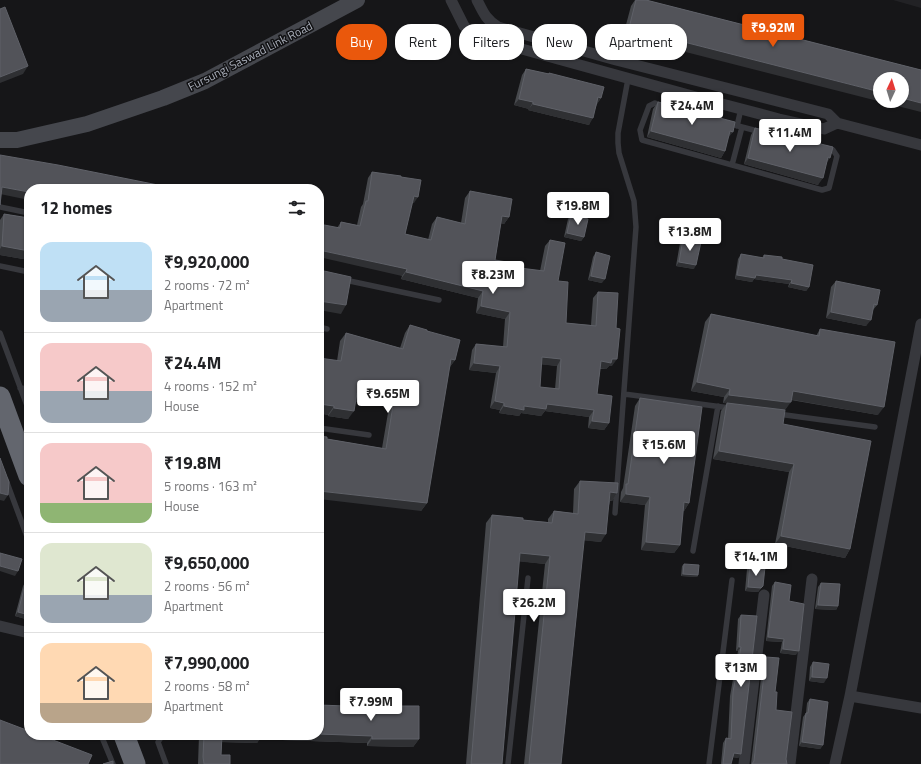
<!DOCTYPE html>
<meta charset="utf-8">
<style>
:root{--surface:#fff;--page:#f2f2f2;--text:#202124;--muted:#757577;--line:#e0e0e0;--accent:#ea580c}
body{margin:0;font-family:"Titillium Web",sans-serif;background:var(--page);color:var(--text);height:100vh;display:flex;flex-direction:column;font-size:15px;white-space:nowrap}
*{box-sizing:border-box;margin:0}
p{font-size:13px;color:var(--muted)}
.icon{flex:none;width:22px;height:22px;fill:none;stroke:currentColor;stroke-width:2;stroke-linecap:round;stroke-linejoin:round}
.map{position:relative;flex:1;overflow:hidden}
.drawer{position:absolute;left:24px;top:184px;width:300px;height:556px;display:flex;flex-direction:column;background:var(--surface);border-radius:16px;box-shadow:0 1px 3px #0004}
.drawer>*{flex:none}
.hud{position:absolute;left:336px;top:24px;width:380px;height:36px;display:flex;gap:8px}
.needle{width:26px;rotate:4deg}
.controls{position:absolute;left:873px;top:72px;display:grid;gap:8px}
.controls a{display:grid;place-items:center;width:36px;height:36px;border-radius:50%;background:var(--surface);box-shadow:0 1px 3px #0004;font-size:20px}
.price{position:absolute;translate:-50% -34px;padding:0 9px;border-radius:4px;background:#fff;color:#222;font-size:13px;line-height:26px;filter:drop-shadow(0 1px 2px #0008)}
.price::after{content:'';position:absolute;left:50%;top:24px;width:12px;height:9px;margin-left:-6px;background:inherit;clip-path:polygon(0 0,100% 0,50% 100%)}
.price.on{background:var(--accent);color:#fff}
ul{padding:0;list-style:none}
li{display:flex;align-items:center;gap:12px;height:100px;padding:0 16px}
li+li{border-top:1px solid var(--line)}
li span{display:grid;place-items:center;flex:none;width:112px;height:80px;border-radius:12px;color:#555}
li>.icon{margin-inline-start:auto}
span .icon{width:48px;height:48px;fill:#fffc;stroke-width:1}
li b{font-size:17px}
h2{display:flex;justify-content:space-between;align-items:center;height:48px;padding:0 16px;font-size:17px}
.chip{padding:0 14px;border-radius:16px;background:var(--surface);box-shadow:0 1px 3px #0004;font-size:14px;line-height:36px}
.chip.on{background:var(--accent);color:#fff}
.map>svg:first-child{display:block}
.built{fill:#222225}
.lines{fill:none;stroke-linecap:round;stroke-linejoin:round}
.lane{stroke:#37383d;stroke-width:5.5}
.street{stroke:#37383d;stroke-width:11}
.secondary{stroke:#45474d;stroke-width:16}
.highway{stroke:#63666e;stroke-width:21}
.wall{fill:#47494d;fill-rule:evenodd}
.shaded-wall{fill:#2f3033}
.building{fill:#525359;stroke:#5f6168;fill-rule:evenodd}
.labels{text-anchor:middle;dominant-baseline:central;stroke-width:3;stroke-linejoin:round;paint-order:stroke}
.street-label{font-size:12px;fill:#a8adb8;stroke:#111113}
</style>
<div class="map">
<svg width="921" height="764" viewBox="0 0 921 764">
<rect width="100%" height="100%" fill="#161618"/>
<path class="built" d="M893,0H921V8Z"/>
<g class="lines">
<path class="lane" d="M663,106L655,103L649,106L640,130L642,140L822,190L829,188L837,156L833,150L826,148
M727,123L742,127
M737,126L741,109
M732,165L742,127L761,132
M0,207L29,213
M0,266L29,272
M345,280L439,300
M319,327L327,329
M0,333L29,411
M20,388L29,389
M624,394L730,408
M778,414L875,427
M319,428L369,435
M6,480L29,542
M615,513L636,227L634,201L619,153L618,143V133L628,79
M693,551L718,406
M101,735L113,764
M163,735L158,742L166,764
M508,764L528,578
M709,764L732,580"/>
<path class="street" d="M451,0L464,26L469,31L511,46L703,99L779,119L824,129L837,123
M477,0C483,12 486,20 498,27L616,60L828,114L837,123L921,145
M921,324L850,696L921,708
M0,626L29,633
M744,764L764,595
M790,764L812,579
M835,764L850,696"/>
<path class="secondary" d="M0,140H17L87,124L163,98L205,81L357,0"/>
<path class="highway" d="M0,397L29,476
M124,735L135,764"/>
</g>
<path class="wall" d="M635,0H646L921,70L623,36L631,6Z
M526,69L548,74L549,73L601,98L597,104L589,125L528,110L529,109L514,105L522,75Z
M658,102L728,138L725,151L721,158L647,137L653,109Z
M755,128L826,164L818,185L744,164L751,135Z
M372,172L401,177L414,203H412L405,234L428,240L432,224L437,217L461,223L465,198L470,191L509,217L504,224L501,223L495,260L512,267L540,271L545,246L550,240L566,323L591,325L593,298L598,292L612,366H609L606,369H600L597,394L609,423L604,430L588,428L589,417L545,411L541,416L521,413L519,416L499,413L500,410L490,408L496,373L469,370L472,350L476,344L503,347L505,319L476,313L478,298L401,279L402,276L337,228L341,222L357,225L361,207L363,204L368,178ZM541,364L557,366L555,389L540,387Z
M4,214L29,218V260L0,255V220Z
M571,215L584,237L581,241L564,237L568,219Z
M683,239L694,269L676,266L680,243Z
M596,252L602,283L588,280L593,257Z
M741,254L762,258L764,255L782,259L809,287L806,291L788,287L789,284L754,279L752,282L735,279L738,259Z
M836,281L877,305L873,310L866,326L826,318L831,287Z
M711,314L816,336L820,329L878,415L791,400L785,410H783V424L850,549L845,558L775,544L789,472L713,459L721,411L727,403H723L724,397L691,391L705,322Z
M410,325L427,331L455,360L449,368L427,503L421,511L327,439L382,448L389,407L356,402L348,419L328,416V415L319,413V358L337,361L340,341L346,333L400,348L405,333Z
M640,398L689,503L684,511L683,510L680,545L674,553L641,550L645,505L620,502L621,492L623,488L635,406Z
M580,481L617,493L612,501H610L601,542L584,540L561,764H524L545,564L519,561L502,764H466L486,523L492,515L523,520L548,522V519L554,511L573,513L574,489Z
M684,564L698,575L697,577L681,576L682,566Z
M750,565L763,586L758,592L745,591L747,569Z
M26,581L29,582V620L15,616L23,586Z
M775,582L789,601L796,655L780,653L782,642L766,641L772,586Z
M821,583L838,606L836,610L815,609L818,587Z
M741,615V754L738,758L733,757L731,764H721L723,743L726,738L728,739L730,696L738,651H736L738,619Z
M766,657L775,692L776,710L787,764H751L763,661Z
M813,662L824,683L809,681L810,667Z
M810,699L823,745L820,749L799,746L803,717L806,713L807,703Z
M373,706L419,739L413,747L367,746V743L282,740V736L262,735L257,743L222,742L221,755L230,764H198L199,735H319L372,707Z"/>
<path class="shaded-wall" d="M629,28L880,92V101H902V98L921,103V112L623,36Z
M28,66L23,74L0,83V77Z
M598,97L601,98L597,104Z
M519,99L533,102L529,109L514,105Z
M533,104L593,118L589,125L528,110Z
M651,131L725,151L721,158L647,137Z
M730,131L733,132L728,138Z
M828,157L830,158L826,164Z
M748,158L823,178L818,185L744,164Z
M2,187L29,192V200L0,194Z
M414,196L418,197L414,203H409Z
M502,216L509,217L504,224L498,223Z
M567,233L584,237L581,241L564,237Z
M2,246L29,251V260L0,255V249Z
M319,250L407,269L402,276L319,257Z
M679,262L696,265L694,269L676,266Z
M406,272L483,291L478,298L401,279Z
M737,275H756L792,280L789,284L754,279L752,282L735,279Z
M591,276L605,279L602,283L588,280Z
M791,283L809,287L806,291L788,287Z
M319,301L346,305L341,314L319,310Z
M481,306L510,312L505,319L476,313Z
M831,312L871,320L866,326L826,318Z
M542,357L561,359L557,366L537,364Z
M451,359L455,360L449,368L445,367Z
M612,359H617L612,366H609L606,369L596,368L601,361Z
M474,363L500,366L496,373L469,370Z
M697,382L730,389L724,397L691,391Z
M793,391L884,407L878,415L788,399Z
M357,393L394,399L389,407L351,401Z
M729,395L791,402L785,410H781L723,403Z
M495,401L504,403L500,410L490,408Z
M319,404L334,406L328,415L319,413Z
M547,404L594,410L589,417L545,411L541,416L521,413L519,416L499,413L504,406Z
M334,408L354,411L348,419L328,416Z
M592,421L609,423L604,430L588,428Z
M719,451L794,464L789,472L713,459Z
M319,491L427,503L421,511L319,499Z
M610,492L617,493L612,501L605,500Z
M0,493L8,495L4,501L0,500Z
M626,494L650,497L645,505L620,502Z
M684,502L689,503L684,511L678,510Z
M585,532L606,534L601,542L579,540Z
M781,536L850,549L845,558L775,544Z
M646,542L680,545L674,553L641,550Z
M520,553L550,556L545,564L514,561Z
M0,566L18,571L15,576L0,571Z
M683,574L698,575L697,577L681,576Z
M748,587L761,588L758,592L745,591Z
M818,605L838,606L836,610L815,609Z
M18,612L29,615V620L15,616Z
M768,637L784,639L782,642L766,641Z
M739,647H741L738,651H736Z
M783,649L799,651L796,655L780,653Z
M812,677L827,678L824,683L809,681Z
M319,734L372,736L367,743L282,740L285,735H319Z
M222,735H232L262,736L257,743L217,742Z
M258,735H282V736Z
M372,739H419L413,747L367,746Z
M802,742L823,745L820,749L799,746Z
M734,753L741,754L738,758L731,757Z"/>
<path class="building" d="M636,0H646L921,70V103L902,98V79H880V92L629,28Z
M5,7L28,66L0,77V9Z
M526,69L549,74V73L604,87L601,98L598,97L593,118L533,104V102L519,99Z
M658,102L735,122L733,132L730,131L725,151L651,131Z
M755,128L833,147L830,158L828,157L823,178L748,158Z
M0,155L58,165L178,189H29V192L2,187L0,205Z
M372,172L401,176V177L421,180L418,197L414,196L405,234L431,240L437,217L465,224L470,191L512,199L509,217L502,216L495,260L513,263L512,267L544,271L550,240L565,243L558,281L568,282L566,323L596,326L598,292L618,293L616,328L620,329L617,359H612L611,363L601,361L597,394L612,396L609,423L592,421L594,410L547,404L546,409L524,406V410L504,406V403L495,401L500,366L474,363L476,344L507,347L510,312L481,306L483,291L406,272L407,269L319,250V224L340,228L341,222L360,226L366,201H368ZM542,357L561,359L559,389L540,387Z
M4,214L29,218V251L2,246Z
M571,215L588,219L584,237L567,233Z
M683,239L701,242L696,265L679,262Z
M596,252L610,256L605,279L591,276Z
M741,254L764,258V255L782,257V259L813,265L809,287L791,283L792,280L756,275L755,278L737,275Z
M319,269H321L324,271L351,277L346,305L319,301Z
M836,281L880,290L877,305L874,304L871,320L831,312Z
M711,314L819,336L820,329L895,342L884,407L793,391L791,402H786L729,395L730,389L697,382Z
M410,325L427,330V331L460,340L455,360L451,359L427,503L319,491V436L327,437V439L386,449L394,399L357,393L354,411L334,408V406L319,404V358L341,361L346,333L403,349Z
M640,398L702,407L689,503L684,502L680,545L646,542L650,497L626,494V484H628Z
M727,403L785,410L783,424L871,441L850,549L781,536L794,464L719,451Z
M0,458L9,482L8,495L0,493Z
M580,481L618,483L617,493L610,492L606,534L585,532L561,764H529L550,556L520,553L502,764H471L492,515L523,518V520L552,523L554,511L578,514Z
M0,553L22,559L18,571L0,566Z
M684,564L699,565L698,575L683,574Z
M750,565L765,567L763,586L761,588L748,587Z
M26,581L29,582V615L18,612Z
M775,582L791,585L789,601L804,604L799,651L783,649L784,639L768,637Z
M821,583L840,584L838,606L818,605Z
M741,615L757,616L741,754L734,753L731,764H723L726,738L731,739L733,692L741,647H739Z
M766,657L779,658L775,692H777L776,710L792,712L786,759L787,764H752L754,761Z
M813,662L829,664L827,678L812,677Z
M810,699L828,702L823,745L802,742L806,713H808Z
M319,705L373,707V706H419V739H372V736L319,734Z
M0,720L29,731V735H40L92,755L88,764H0Z
M204,735H222L221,755H230V764H204L203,757Z
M232,735H262V736Z
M113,761V764H103Z"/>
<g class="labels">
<g class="street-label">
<text transform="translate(250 56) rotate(-27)">Fursungi Saswad Link Road</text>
</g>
</g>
</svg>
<div class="controls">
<a><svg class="needle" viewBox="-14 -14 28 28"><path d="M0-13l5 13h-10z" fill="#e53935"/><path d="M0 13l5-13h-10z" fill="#757577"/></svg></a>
</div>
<b class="price on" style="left:773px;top:48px">₹9.92M</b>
<b class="price" style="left:692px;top:126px">₹24.4M</b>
<b class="price" style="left:790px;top:153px">₹11.4M</b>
<b class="price" style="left:578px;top:226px">₹19.8M</b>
<b class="price" style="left:690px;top:252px">₹13.8M</b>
<b class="price" style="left:493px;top:295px">₹8.23M</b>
<b class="price" style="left:388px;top:414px">₹9.65M</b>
<b class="price" style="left:664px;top:465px">₹15.6M</b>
<b class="price" style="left:756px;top:577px">₹14.1M</b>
<b class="price" style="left:534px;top:623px">₹26.2M</b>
<b class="price" style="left:741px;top:688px">₹13M</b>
<b class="price" style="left:371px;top:722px">₹7.99M</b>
<div class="hud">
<a class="chip on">Buy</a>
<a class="chip">Rent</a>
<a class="chip">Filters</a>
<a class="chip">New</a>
<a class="chip">Apartment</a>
</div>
<section class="drawer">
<h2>12 homes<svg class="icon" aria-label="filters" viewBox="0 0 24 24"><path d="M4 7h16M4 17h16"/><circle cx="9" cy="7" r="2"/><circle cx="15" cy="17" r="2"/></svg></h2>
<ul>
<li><span style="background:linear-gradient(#bfe0f5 60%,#9aa5b1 0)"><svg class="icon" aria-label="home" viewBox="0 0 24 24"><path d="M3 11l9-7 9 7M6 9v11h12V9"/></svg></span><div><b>₹9,920,000</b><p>2 rooms · 72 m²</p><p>Apartment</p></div></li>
<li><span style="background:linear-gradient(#f6c9c9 60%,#9aa5b1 0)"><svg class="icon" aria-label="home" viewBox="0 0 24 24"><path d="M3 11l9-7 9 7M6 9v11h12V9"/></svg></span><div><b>₹24.4M</b><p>4 rooms · 152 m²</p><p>House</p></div></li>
<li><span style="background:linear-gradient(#f6c9c9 75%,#8fb573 0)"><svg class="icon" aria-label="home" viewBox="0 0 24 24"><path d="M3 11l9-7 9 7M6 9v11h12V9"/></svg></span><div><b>₹19.8M</b><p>5 rooms · 163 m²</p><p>House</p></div></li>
<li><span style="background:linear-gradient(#dfe7d0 65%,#9aa5b1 0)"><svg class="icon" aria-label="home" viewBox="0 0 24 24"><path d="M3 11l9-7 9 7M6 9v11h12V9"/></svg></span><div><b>₹9,650,000</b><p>2 rooms · 56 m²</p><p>Apartment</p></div></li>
<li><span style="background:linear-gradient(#ffd9b3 75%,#b9a48a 0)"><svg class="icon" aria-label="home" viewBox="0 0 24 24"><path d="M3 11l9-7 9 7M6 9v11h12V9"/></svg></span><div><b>₹7,990,000</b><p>2 rooms · 58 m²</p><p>Apartment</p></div></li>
</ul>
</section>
</div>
